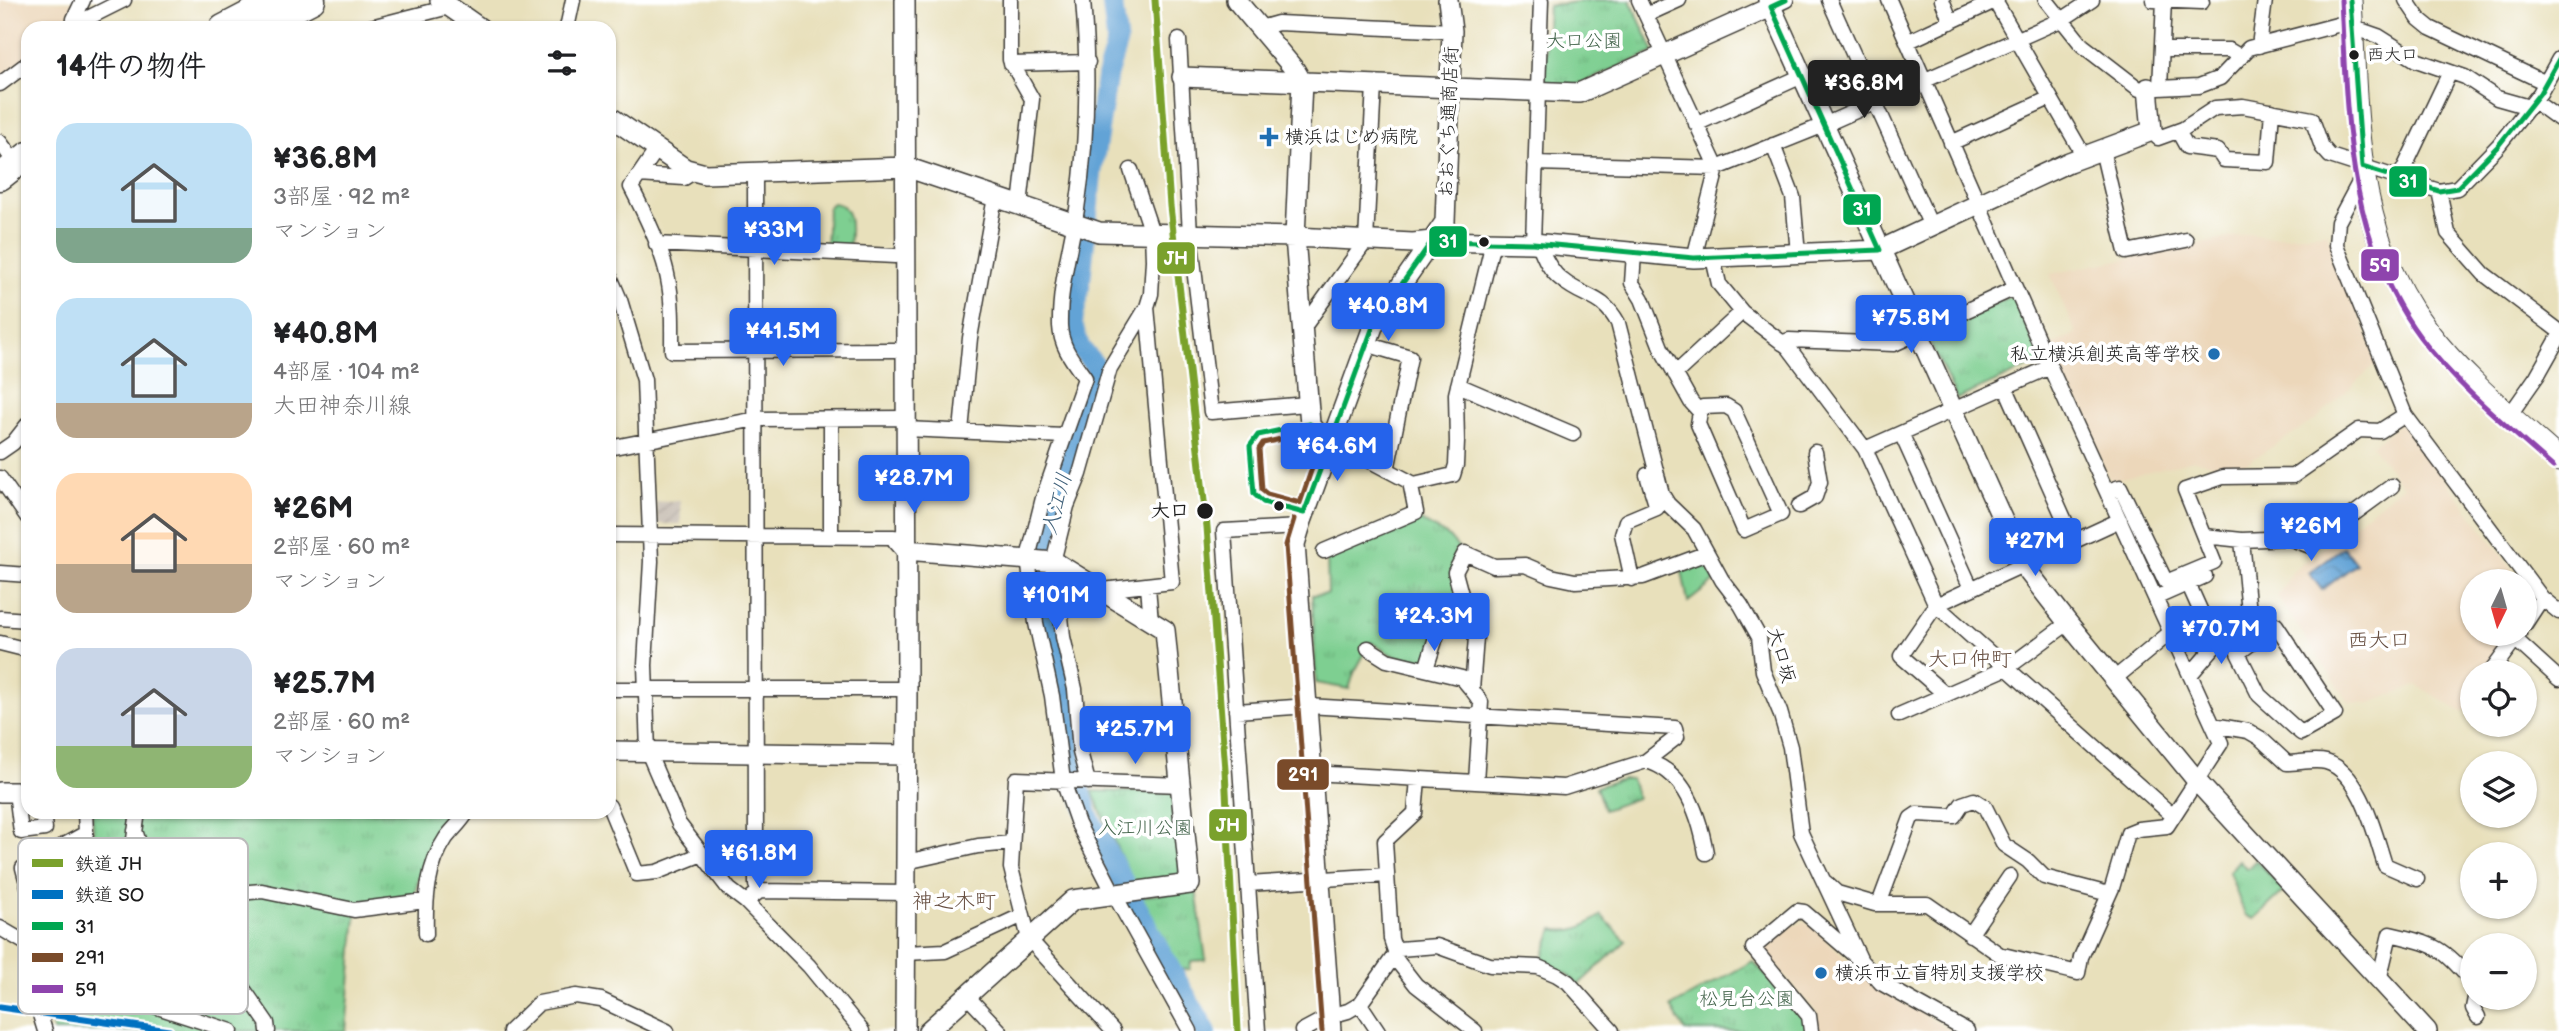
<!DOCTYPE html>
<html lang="ja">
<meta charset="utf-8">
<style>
:root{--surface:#fff;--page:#f2f2f2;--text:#202124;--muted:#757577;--accent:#2563eb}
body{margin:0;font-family:"Balsamiq Sans","Klee One",sans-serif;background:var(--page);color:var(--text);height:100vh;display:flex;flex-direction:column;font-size:26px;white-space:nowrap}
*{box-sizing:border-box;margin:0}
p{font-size:23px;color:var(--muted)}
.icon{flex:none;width:38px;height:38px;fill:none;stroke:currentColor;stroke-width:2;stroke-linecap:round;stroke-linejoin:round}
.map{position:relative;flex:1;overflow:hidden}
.panel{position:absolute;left:21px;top:21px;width:595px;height:798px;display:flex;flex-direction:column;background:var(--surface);border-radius:21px;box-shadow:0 2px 5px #0004}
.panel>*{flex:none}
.needle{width:46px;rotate:185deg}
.fabs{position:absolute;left:2460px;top:569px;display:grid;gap:14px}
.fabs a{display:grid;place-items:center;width:77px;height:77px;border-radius:50%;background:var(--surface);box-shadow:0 2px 5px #0004;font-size:35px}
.price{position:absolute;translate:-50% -60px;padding:0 16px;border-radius:7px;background:var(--accent);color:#fff;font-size:23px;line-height:46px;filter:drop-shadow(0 2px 4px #0008)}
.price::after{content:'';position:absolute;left:50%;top:42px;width:21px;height:16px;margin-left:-10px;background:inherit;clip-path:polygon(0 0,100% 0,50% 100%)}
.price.on{background:#222;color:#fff}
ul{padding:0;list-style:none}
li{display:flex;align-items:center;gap:21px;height:175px;padding:0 35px}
li span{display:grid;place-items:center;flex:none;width:196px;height:140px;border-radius:21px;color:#555}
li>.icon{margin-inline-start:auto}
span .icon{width:84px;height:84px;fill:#fffc;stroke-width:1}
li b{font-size:30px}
h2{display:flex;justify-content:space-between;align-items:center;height:84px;padding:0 35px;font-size:30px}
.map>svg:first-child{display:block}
.built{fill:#ecd7ba}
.industrial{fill:url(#industrial-furrows)}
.park{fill:url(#park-tufts);stroke:#4d7656;stroke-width:2}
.water{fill:url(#water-waves);stroke:#3f6079;stroke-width:2}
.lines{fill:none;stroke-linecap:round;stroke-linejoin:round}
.river{stroke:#62a3d6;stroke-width:21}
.street-casing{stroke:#3b3934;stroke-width:17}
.secondary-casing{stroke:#3b3934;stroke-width:22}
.primary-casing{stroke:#3b3934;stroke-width:25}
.highway-casing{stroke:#3b3934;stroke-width:29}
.street{stroke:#fff;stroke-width:14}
.secondary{stroke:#fff;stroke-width:19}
.primary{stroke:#fff;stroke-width:23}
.highway{stroke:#fff;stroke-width:26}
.bus-1-casing{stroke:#fff;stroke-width:10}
.bus-2-casing{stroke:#fff;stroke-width:10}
.bus-3-casing{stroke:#fff;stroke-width:10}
.bus-1{stroke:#00a651;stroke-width:5}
.bus-2{stroke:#7a4b2a;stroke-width:5}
.bus-3{stroke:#8e44ad;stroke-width:5}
.rail-1-casing{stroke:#fff;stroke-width:12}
.rail-2-casing{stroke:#fff;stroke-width:12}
.rail-1{stroke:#7aa12c;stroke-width:7}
.rail-2{stroke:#0071c1;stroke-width:7}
.bus-dot{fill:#1c1c1c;stroke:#fff;stroke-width:2.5}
.poi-dot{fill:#1f6fb2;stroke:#fff;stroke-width:2.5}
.labels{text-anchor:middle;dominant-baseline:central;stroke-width:7;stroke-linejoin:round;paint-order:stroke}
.bus-label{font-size:17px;fill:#1c1c1c;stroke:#fff;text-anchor:start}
.park-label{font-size:19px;fill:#43644b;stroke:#fff}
.street-label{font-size:19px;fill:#1c1c1c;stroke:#fff}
.poi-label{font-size:19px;fill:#1c1c1c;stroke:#fff;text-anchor:start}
.stop-label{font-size:19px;font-weight:bold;fill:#1c1c1c;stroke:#fff;text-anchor:end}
.water-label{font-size:21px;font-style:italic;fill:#3f6079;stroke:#fff}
.neighbourhood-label{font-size:21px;fill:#685042;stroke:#fff}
.key{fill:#fff;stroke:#bbb;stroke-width:2}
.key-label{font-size:19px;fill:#1c1c1c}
.line-badge{stroke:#fff;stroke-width:2.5}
.badge-label{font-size:19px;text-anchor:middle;font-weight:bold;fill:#fff}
</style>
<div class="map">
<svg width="2559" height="1031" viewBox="0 0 2559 1031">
<defs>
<pattern id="industrial-furrows" width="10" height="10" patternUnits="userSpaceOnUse" patternTransform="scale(1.75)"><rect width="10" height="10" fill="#cbc2b8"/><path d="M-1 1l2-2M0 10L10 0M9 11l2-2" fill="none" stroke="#aea69e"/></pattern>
<pattern id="park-tufts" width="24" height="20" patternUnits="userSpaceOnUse" patternTransform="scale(1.75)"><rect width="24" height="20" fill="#7ecf91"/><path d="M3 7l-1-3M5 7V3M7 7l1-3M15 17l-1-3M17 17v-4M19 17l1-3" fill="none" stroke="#6cb17c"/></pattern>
<pattern id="water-waves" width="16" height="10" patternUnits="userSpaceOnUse" patternTransform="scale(1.75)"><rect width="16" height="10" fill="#62a3d6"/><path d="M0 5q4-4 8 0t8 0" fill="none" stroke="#5084ad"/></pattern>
</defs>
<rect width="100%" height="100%" fill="#fff"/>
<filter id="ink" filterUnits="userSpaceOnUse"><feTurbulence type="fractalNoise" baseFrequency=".0143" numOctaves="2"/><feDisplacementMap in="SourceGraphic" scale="14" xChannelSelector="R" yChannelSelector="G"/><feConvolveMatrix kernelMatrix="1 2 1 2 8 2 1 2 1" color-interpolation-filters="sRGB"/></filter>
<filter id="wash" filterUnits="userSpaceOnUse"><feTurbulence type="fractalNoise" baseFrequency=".00686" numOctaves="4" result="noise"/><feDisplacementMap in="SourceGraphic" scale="28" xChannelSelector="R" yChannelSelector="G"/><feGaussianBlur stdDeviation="1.57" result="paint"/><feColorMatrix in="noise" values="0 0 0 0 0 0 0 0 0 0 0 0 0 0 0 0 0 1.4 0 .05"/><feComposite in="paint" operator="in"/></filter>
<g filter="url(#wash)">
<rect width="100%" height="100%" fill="#e8e0bb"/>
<path class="built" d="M0,0L75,2L61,28H28V56L0,77Z
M2327,233L2378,362L2316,419L2236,470L2194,460L2110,481L2050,346L2076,334L2050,274L2249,234L2268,237Z
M2399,425L2404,426L2522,581H2473V634H2515L2488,672H2473V705L2462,712L2417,685L2370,703L2349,702L2277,596L2294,570L2403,486L2372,445Z
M1805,921L1876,987L1952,1031H1817L1818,1014L1761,948L1792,922L1796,926Z"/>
<path class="industrial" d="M680,501L681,524H658L656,502Z"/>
<path class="park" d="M1591,0H1630L1654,52L1575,86L1544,84L1548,6Z
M833,203C855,205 850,233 849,249H826L828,207Z
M2014,295L2042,361L1957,399L1926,334Z
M1414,517L1448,536L1461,551L1459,598L1425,662L1392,655L1371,642L1354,673L1349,689L1316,683L1312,595L1328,594L1327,555Z
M1705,561L1715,581L1688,602L1681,567Z
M1622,779H1631L1637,798L1604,810L1596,787Z
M1092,791L1176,793L1184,877L1134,887Z
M92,812H455L425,857L414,894L357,904L346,1031H53L46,948L29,870L94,839Z
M2239,860L2247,869L2256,860L2284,891L2254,919L2245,915L2229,872Z
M1196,890L1206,960L1191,961L1190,969L1174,970L1136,897Z
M1601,915L1626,941L1578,985L1568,974L1541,963L1553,929C1573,934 1585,927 1601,915Z
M1753,961L1806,1019L1808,1031H1685L1671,1007Z"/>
<path class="water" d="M2343,547L2356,564L2322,590L2309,573Z"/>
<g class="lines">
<path class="river" d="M1112,0L1117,42L1107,75L1092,170L1080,285L1072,324L1080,348L1098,369L1054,505L1043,564L1052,637L1065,686L1071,759L1088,816L1165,960L1206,1031"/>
</g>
</g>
<g filter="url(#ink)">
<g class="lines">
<defs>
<path id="street" d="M1010,0V60L1032,99L1020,205
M1083,0C1089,72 1088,137 1077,209C1071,247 1059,287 1060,326C1061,347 1073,361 1085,378L1043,498L1028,558L1036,623L1052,696L1063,781L1078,824L1114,894L1190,1031
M1639,0L1717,168L1694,258
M1829,0L1931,226
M1942,0L1951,22
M2046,0L2082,45L2139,89L2199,86L2220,78L2249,48L2352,21
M2153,0L2202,2
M2406,0L2419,19L2430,28L2546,83
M1995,1L2084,156
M1771,7L1786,0
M1646,15L1679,0
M74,25L124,0
M2352,27L2378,36L2416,60L2465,77L2497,98L2529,107
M73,28L74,19L83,0
M367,28L449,7
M567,28L573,0
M1260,28L1278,23L1452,31
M1179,40L1190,234L1211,412L1307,404
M1907,42L1997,0
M2259,46L2265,0
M2162,50H2229L2241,57
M1011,64L1088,62
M0,84L28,63
M2160,88L2164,0
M2534,101L2559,119
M1696,124L1802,76
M2152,131L2158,138L2183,129L2215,108L2243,106L2312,119L2322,147L2330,156L2439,191L2457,188L2498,146L2540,93L2559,59
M2178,131L2187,147L2218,151L2224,160L2268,162L2272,111
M0,142L16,164
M1951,143L2050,98
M1773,145L1793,197L1798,254
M657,149L631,187C645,214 663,250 668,279C673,303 672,327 672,351L895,350
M2102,150L2126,252L2186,240
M1535,163L1717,168L1824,125L2063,19L2092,0
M755,172L756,885L760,891
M639,175L684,178L695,171
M2362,177L2338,222L2336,245L2405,415L2542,598L2559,612
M2400,177L2450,72
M2439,191L2448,233L2484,274L2559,331
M1533,243L1541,0
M656,244L895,256
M1539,244C1544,258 1550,271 1562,280C1585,299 1602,294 1618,323L1662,494L1668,504L1694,529L1722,580L1741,605L1759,637L1763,671L1780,712L1790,747L1801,833L1861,961L1881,983L1967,1031
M1634,253L1632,283L1642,299L1662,350L1691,402L1700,412L1698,424L1744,530L1781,514L1734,411L1726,406L1703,407L1700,412
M1713,258L1719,284L1742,312L1788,347L1865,449L1936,605L2173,816
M609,274L620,300L644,380L651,561L645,665L648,752L679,824L702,854L729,889L746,902L809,966L862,1031
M1301,326L1306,324L1366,241L1374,85
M1782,343L1789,340L1894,344L2015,288
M1366,344L1410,357L1387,470
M1675,374L1742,312
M1458,385L1573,434
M2005,386L2074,541
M2509,416L2537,376L2559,337
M831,419V535
M1310,424L1346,448L1414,484L1453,475L1456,465L1457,442L1456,394L1493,242
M905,429L1064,436
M961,431L970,338L995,197
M1901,433L1971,588
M609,448L756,419L905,418
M1865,449L2050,367
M0,452L13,443L28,424
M0,478L28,518
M2107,491L2120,487L2166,582L2214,562L2185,490L2223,477L2293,476L2359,430L2380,431L2405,415
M1799,506L1815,497L1820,482L1815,452
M609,535L894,537
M2204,536L2242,540L2289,538L2310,546L2392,486
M2242,540L2249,613L2265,633
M1324,551L1416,512L1410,482
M0,573L28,575
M1632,579L1622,534L1626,521L1657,508L1647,475
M2188,583L2205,621
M1148,587L1151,621
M1103,590L1172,582L1147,307
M2155,598L2205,576
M0,618L28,620
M2525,624L2542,598
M2276,625L2335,714L2301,733L2259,695L2238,653Z
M2170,631L2202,615
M1476,637L1472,690L1481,702L1476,782
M2515,639L2559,679
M0,643L28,650
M1368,648L1387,660L1462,678L1472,690
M1426,669L1438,631L1462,598L1455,572L1465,553L1494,566L1525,565L1551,576L1575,581L1643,577L1707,553
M2491,672L2519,634
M2190,675L2226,633
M2114,679L2171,632
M609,689H907
M1946,695L1901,656L1936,605L2120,520
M1236,711L1308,706L1675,728L1677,737L1646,761L1564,787L1312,773
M1899,715L2007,668L2068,623
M2213,725L2248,731L2260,738L2287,763C2298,763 2315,759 2326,762C2361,772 2375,835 2385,865L2417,879
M1646,761C1686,771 1700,818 1706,853
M1088,782L1080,752L1075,689L1063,637L1055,554L1067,506L1080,474L1110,368L1147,307L1151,294L1153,260L1152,233L1131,170
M16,792L21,832L45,829L43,812
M609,806L637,874L657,872L702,854
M138,812L129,873L130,898L166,951L184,960H205L222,965L240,984L267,1023L268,1031
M135,831C143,850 143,875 157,891L238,893L262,891L354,910L425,901
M906,862L978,846L1012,843
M1825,882L1837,893L1875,904H1927L1999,954L2078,973L2081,957L2112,888L2128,833L2138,829L2167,826L2221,743L2050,367L1889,0
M1248,884L1387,875
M752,897L760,891L906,893
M1879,904L1911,818L1917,814L1954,816L1962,804L1974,800L1985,807L2004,845L2028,861L2044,877L2109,894
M0,928L96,984L133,999L231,1031
M426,934C425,901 427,866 446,838C453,829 462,821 467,812
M1970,935L2010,876
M906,953L945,951L1023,915
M1396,954L1391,939L1385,841L1415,813L1418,779
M1394,957L1416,985L1475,1031
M2379,980L2390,934C2437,945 2441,946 2473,983
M966,995L1000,1031
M2475,998L2473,1008L2478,1017
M1360,1004L1378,1031
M45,1031L34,995L36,976L44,954L40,931L23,868L86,833L85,812
M510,1031L539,1003L576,996L601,1000L667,1031
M1113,1031L1029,939L1011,868L1016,779L1181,785
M1258,1031L1224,531L1300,527
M1302,1031L1330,1016L1348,1011L1360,1004L1399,949L1437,946L1490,965L1538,967L1557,975L1568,982L1612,1031
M1811,1031L1809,1016L1753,948L1797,911L1804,912L1860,960"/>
<path id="secondary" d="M440,0L480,28
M905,0L907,689L905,1031
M1236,0L1295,70L1302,82L1295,237L1310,424
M1768,0L2023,565L2068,623L2202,787L2427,1031
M1182,77L1579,93L1771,7
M609,116L686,169L705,174L906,167L1099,232L1295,237L1413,243L1432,241L1533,243L1694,258L1880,250L2069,162L2152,131L2148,88
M897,540L906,550L1055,562L1165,630L1190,884L1073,900L928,1031
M609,751L905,755
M0,792H28
M1331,1031L1295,544L1302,521L1374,324L1445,222L1452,31L1448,0"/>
<path id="primary" d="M2350,0C2357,115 2352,234 2426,330C2463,379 2513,419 2559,460"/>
<path id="highway" d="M264,25L312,0
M223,28L277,0
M0,177L28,155"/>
</defs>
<use href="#street" class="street-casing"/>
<use href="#secondary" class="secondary-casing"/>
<use href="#primary" class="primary-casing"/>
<use href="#highway" class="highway-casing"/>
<use href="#street" class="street"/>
<use href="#secondary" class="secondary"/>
<use href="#primary" class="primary"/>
<use href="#highway" class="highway"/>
<defs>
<path id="bus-1" d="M2350,0L2362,167L2439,191L2457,188L2498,146L2540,93L2559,59
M1310,424L1332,438L1304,513L1263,502L1254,494L1250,446L1258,435Z
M1332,438L1374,324L1432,241L1533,243L1694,258L1880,250L1771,7L1786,0"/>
<path id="bus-2" d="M1308,433L1321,442L1300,503L1267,494L1262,490L1259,449L1263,443Z
M1294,519L1286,545L1322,1031"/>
<path id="bus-3" d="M2341,0C2347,117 2347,239 2420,337C2457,386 2507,426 2553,467"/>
</defs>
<use href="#bus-1" class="bus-1-casing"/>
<use href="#bus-2" class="bus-2-casing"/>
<use href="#bus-3" class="bus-3-casing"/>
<use href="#bus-1" class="bus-1"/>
<use href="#bus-2" class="bus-2"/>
<use href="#bus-3" class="bus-3"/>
<defs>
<path id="rail-1" d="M1155,0L1170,206L1207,527L1225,770L1238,1031"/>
<path id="rail-2" d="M0,1007L169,1031"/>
</defs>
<use href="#rail-1" class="rail-1-casing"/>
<use href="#rail-2" class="rail-2-casing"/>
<use href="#rail-1" class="rail-1"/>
<use href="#rail-2" class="rail-2"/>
</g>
</g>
<g class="bus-dot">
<circle cx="2354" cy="55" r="6"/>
<circle cx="1484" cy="242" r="6"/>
<circle cx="1279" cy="506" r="6"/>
<circle cx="1205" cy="511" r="9"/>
</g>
<g class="poi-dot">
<path d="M1265.5 126.5h7v7h7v7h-7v7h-7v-7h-7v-7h7z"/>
<circle cx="2214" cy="354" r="7"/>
<circle cx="1821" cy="973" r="7"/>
</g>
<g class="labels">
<g class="bus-label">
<text x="2367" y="55">西大口</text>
</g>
<g class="park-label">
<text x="1584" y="41">大口公園</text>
<text x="1145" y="828">入江川公園</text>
<text x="1747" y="999">松見台公園</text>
</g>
<g class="street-label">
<text transform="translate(1449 122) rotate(-88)">おおぐち通商店街</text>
<text transform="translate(1781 655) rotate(74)">大口坂</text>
</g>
<g class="poi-label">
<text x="1285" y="137">横浜はじめ病院</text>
<text x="2200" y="354" text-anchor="end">私立横浜創英高等学校</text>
<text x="1835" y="973">横浜市立盲特別支援学校</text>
</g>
<g class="stop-label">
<text x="1189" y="511">大口</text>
</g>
<g class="water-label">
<text transform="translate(1057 504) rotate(-75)">入江川</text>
</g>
<g class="neighbourhood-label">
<text x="2379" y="640">西大口</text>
<text x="1970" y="659">大口仲町</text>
<text x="954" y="901">神之木町</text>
</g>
</g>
<rect x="18" y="838" width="230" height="176" rx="10" class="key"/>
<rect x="32" y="859" width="31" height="8" fill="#7aa12c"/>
<rect x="32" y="890" width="31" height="9" fill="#0071c1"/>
<rect x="32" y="922" width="31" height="8" fill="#00a651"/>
<rect x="32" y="953" width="31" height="9" fill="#7a4b2a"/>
<rect x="32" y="985" width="31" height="8" fill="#8e44ad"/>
<g class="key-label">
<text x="75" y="870">鉄道 JH</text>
<text x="75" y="901">鉄道 SO</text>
<text x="75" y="933">31</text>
<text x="75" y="964">291</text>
<text x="75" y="996">59</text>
</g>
<g class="line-badge">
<rect x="2388" y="165" width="40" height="33" rx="7" fill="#00a651"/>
<rect x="1842" y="193" width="40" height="33" rx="7" fill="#00a651"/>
<rect x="1428" y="225" width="40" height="33" rx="7" fill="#00a651"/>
<rect x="1156" y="241" width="40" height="34" rx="7" fill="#7aa12c"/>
<rect x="2360" y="248" width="40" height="34" rx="7" fill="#8e44ad"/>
<rect x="1276" y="758" width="54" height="33" rx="7" fill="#7a4b2a"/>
<rect x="1208" y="808" width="40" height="34" rx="7" fill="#7aa12c"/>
</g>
<g class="badge-label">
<text x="2408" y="188">31</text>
<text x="1862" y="216">31</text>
<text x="1448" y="248">31</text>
<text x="1176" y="265">JH</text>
<text x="2380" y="272">59</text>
<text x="1303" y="781">291</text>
<text x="1228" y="832">JH</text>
</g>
</svg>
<div class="fabs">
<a><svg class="needle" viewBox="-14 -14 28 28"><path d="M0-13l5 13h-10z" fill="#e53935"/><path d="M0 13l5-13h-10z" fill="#757577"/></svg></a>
<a><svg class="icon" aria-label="locate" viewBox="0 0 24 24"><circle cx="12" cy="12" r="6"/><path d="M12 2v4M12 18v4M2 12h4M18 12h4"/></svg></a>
<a><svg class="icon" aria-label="layers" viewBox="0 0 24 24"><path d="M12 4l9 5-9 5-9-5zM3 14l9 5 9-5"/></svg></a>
<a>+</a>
<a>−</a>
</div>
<b class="price on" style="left:1864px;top:120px">¥36.8M</b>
<b class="price" style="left:774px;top:267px">¥33M</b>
<b class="price" style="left:1388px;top:343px">¥40.8M</b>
<b class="price" style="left:1911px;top:355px">¥75.8M</b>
<b class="price" style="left:783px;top:368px">¥41.5M</b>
<b class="price" style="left:1337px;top:483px">¥64.6M</b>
<b class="price" style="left:914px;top:515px">¥28.7M</b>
<b class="price" style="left:2311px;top:563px">¥26M</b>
<b class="price" style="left:2035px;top:578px">¥27M</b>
<b class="price" style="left:1056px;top:632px">¥101M</b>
<b class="price" style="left:1434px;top:653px">¥24.3M</b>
<b class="price" style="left:2221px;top:666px">¥70.7M</b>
<b class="price" style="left:1135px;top:766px">¥25.7M</b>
<b class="price" style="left:759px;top:890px">¥61.8M</b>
<section class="panel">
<h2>14件の物件<svg class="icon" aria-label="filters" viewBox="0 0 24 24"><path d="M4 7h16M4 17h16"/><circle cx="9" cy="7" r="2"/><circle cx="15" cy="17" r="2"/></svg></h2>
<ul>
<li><span style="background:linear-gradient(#bfe0f5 75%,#7fa58c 0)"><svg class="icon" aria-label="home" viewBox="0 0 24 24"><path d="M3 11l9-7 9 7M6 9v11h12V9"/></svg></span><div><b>¥36.8M</b><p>3部屋 · 92 m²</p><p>マンション</p></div></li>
<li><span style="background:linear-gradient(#bfe0f5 75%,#b9a48a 0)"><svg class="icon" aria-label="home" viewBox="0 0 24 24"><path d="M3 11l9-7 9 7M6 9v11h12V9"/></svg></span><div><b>¥40.8M</b><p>4部屋 · 104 m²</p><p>大田神奈川線</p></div></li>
<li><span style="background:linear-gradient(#ffd9b3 65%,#b9a48a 0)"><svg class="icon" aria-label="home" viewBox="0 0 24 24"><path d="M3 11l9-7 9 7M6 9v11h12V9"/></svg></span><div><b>¥26M</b><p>2部屋 · 60 m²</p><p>マンション</p></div></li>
<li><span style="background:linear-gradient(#c9d6e8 70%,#8fb573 0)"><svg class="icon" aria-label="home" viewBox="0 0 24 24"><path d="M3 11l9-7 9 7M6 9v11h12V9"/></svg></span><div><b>¥25.7M</b><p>2部屋 · 60 m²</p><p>マンション</p></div></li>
</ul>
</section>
</div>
